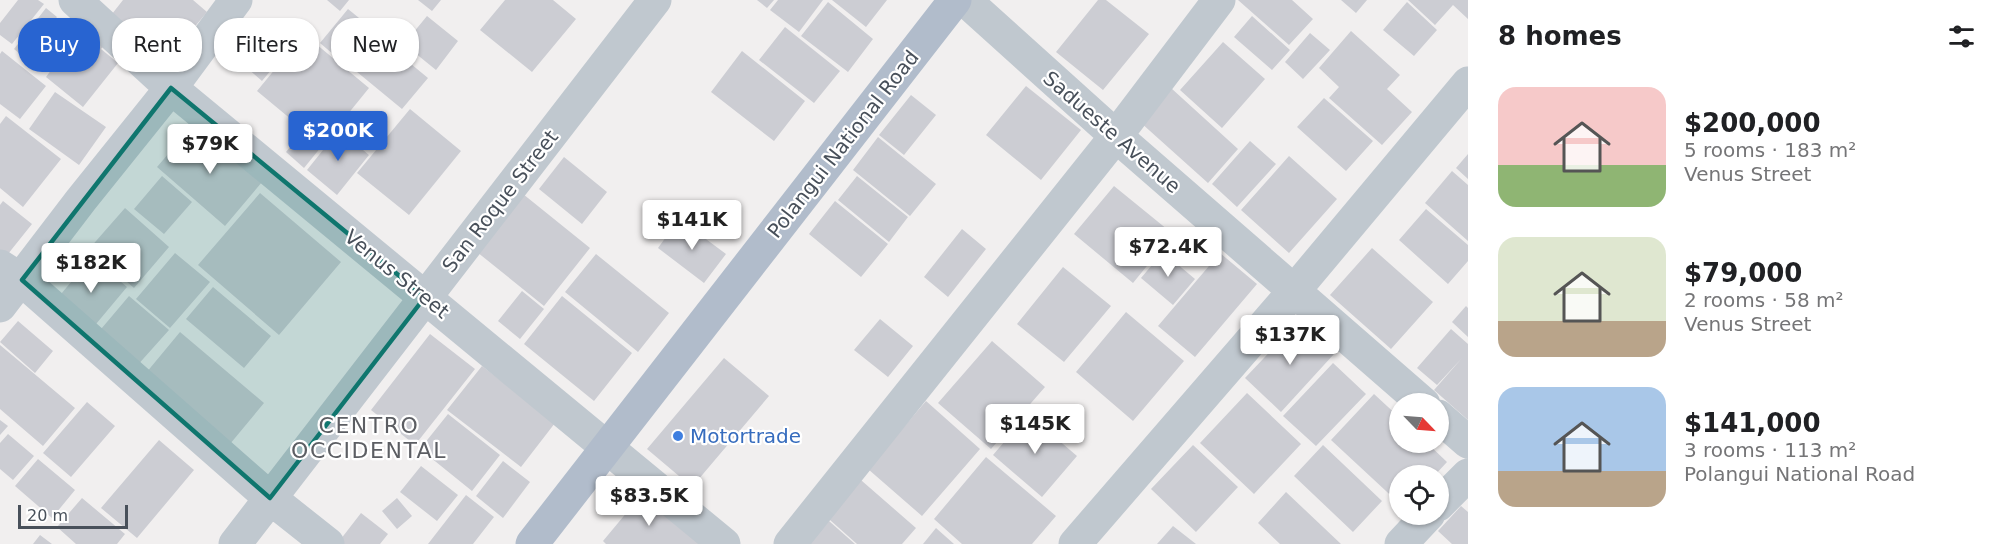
<!DOCTYPE html>
<meta charset="utf-8">
<style>
:root{--surface:#fff;--page:#f2f2f2;--text:#202124;--muted:#757577;--accent:#2864d1}
body{margin:0;font-family:"DejaVu Sans",sans-serif;background:var(--page);color:var(--text);height:100vh;display:flex;flex-direction:column;font-size:22px;white-space:nowrap}
*{box-sizing:border-box;margin:0}
p{font-size:20px;color:var(--muted)}
.icon{flex:none;width:33px;height:33px;fill:none;stroke:currentColor;stroke-width:2;stroke-linecap:round;stroke-linejoin:round}
.map{position:relative;flex:1;overflow:hidden}
.drawer{display:flex;flex-direction:column;background:var(--surface);width:540px}
.drawer>*{flex:none}
.banner{position:absolute;left:18px;top:18px;width:570px;height:54px;display:flex;gap:12px}
.needle{width:39px;rotate:115deg}
.buttons{position:absolute;left:1389px;top:393px;display:grid;gap:12px}
.buttons a{display:grid;place-items:center;width:60px;height:60px;border-radius:50%;background:var(--surface);box-shadow:0 2px 4px #0004;font-size:30px}
.scale{position:absolute;left:18px;bottom:15px;width:110px;box-sizing:border-box;padding-left:6px;border:3px solid #48505a;border-top:0;font-size:16px;line-height:21px;white-space:nowrap;color:#48505a;-webkit-text-stroke:4px #fff;paint-order:stroke}
.price{position:absolute;translate:-50% -51px;padding:0 14px;border-radius:6px;background:#fff;color:#222;font-size:20px;line-height:39px;filter:drop-shadow(0 2px 3px #0008)}
.price::after{content:'';position:absolute;left:50%;top:36px;width:18px;height:14px;margin-left:-9px;background:inherit;clip-path:polygon(0 0,100% 0,50% 100%)}
.price.selected{background:var(--accent);color:#fff}
ul{padding:0;list-style:none}
li{display:flex;align-items:center;gap:18px;height:150px;padding:0 30px}
li span{display:grid;place-items:center;flex:none;width:168px;height:120px;border-radius:18px;color:#555}
li>.icon{margin-inline-start:auto}
span .icon{width:72px;height:72px;fill:#fffc;stroke-width:1}
li b{font-size:26px}
h2{display:flex;justify-content:space-between;align-items:center;height:72px;padding:0 30px;font-size:26px}
.pill{padding:0 21px;border-radius:24px;background:var(--surface);box-shadow:0 2px 4px #0004;font-size:21px;line-height:54px}
.pill.selected{background:var(--accent);color:#fff}
main{display:flex;flex:1;min-height:0}
.map>svg:first-child{display:block}
.building{fill:#cccdd3}
.lines{fill:none;stroke-linecap:round;stroke-linejoin:round}
.minor{stroke:#c0c8cf;stroke-width:33}
.major{stroke:#b1bccb;stroke-width:33}
.marked{fill:#0f766e;fill-opacity:0.2;stroke:#0f766e;stroke-width:4.5;stroke-linejoin:round}
.shop-dot{fill:#3f7fe0;stroke:#fff;stroke-width:2}
.labels{text-anchor:middle;dominant-baseline:central;stroke-width:4.5;stroke-linejoin:round;paint-order:stroke}
.street-label{font-size:20px;fill:#48505a;stroke:#fff}
.shop-label{font-size:20px;fill:#366cbe;stroke:#fff;text-anchor:start}
.quarter-label{font-size:22px;letter-spacing:1.5px;fill:#5c5e63;stroke:#fff}
</style>
<main>
<div class="map">
<svg width="1468" height="544" viewBox="0 0 1468 544">
<rect width="100%" height="100%" fill="#f1efef"/>
<path class="building" d="M18,0H38L44,4L12,44L0,35V23Z
M123,0H193L207,12L167,60L112,14Z
M327,0H349L340,11Z
M418,0H441L432,11Z
M505,0H553L576,19L532,72L480,30Z
M757,0H774L767,8Z
M778,0H823L799,32L770,10Z
M832,0H887L866,27Z
M1098,0H1106L1149,34L1103,90L1056,52Z
M1238,0H1292L1313,19L1289,45Z
M1341,0H1367L1356,13Z
M1408,0H1468V19L1453,5L1435,25Z
M828,2L873,39L848,72L801,36Z
M1407,2L1437,30L1414,56L1383,30Z
M46,8L57,17L25,58L14,49Z
M348,9L375,31L347,66L320,43Z
M427,16L458,41L436,70L404,44Z
M1252,16L1290,50L1272,70L1234,37Z
M62,18L70,25L75,20L105,44L101,49L118,63L83,107L46,77L57,62L39,47Z
M785,27L840,71L814,103L759,60Z
M1351,31L1400,75L1387,89L1412,112L1382,145L1329,98L1339,87L1319,68Z
M1310,33L1330,50L1303,79L1285,62Z
M304,34L369,88L304,168L286,152L304,130L257,91Z
M377,36L428,78L402,109L351,67Z
M258,37L282,57L262,81L239,61Z
M1223,42L1265,79L1222,128L1180,90Z
M2,51L46,86L20,119L0,104V54Z
M742,51L805,101L774,141L711,92Z
M1026,86L1081,130L1041,180L986,135Z
M1171,88L1238,149L1208,183L1140,122Z
M55,92L106,127L79,165L29,129Z
M911,95L936,115L904,155L879,135Z
M1324,98L1373,141L1346,171L1297,127Z
M410,109L461,151L409,215L357,173Z
M6,116L61,159L23,207L0,188V124Z
M194,124L262,182L225,226L157,167Z
M339,130L369,155L337,195L307,170Z
M878,137L936,184L910,216L853,170Z
M1250,141L1276,164L1237,207L1212,184Z
M1468,154V179L1456,168Z
M1289,156L1337,199L1289,253L1241,210Z
M564,157L607,192L582,224L539,189Z
M1452,171L1468,185V241L1425,203Z
M162,176L192,202L164,234L134,209Z
M857,176L908,217L889,242L838,200Z
M1114,186L1173,234L1133,283L1074,234Z
M260,193L341,262L279,335L198,265Z
M523,194L590,248L544,306L477,252Z
M3,201L32,224L0,264V205Z
M835,201L888,244L861,277L809,234Z
M125,208L169,247L134,288L89,249Z
M1426,209L1468,245V261L1448,284L1399,240Z
M679,219L726,254L704,283L658,248Z
M962,229L986,249L948,297L924,277Z
M1372,248L1433,302L1391,349L1330,295Z
M1163,252L1195,279L1173,305L1141,278Z
M175,253L210,282L170,328L136,299Z
M1220,253L1257,284L1195,357L1158,326Z
M596,254L669,313L638,352L565,292Z
M92,257L127,287L91,330L56,300Z
M1063,267L1111,306L1064,362L1017,324Z
M213,287L271,336L244,368L186,319Z
M522,291L544,309L520,339L498,321Z
M129,296L169,330L135,368L96,335Z
M562,296L632,353L594,401L524,344Z
M1466,306L1468,308V337L1452,322Z
M1126,312L1184,361L1133,421L1076,372Z
M880,319L913,346L888,377L854,350Z
M18,321L53,351L35,373L0,342Z
M1299,321L1334,354L1281,412L1245,378Z
M1451,329L1468,344V420L1434,390L1462,358L1437,385L1417,368Z
M180,332L264,403L230,444L146,373Z
M430,334L475,369L415,445L371,410Z
M992,341L1045,387L991,449L938,403Z
M0,345L75,408L43,446L0,409Z
M724,358L769,396L692,487L647,449Z
M1333,363L1366,394L1316,446L1283,416Z
M482,366L555,423L521,467L447,410Z
M1247,393L1301,444L1254,494L1200,443Z
M1374,394L1400,418V442H1426L1447,462L1434,476H1400V504L1331,440Z
M926,401L980,449L922,516L868,469Z
M87,402L115,426L71,477L43,453Z
M448,414L500,455L472,491L420,449Z
M1028,414L1077,456L1042,497L993,455Z
M0,420L8,426L0,435Z
M8,434L34,456L13,480L0,469V443Z
M159,440L194,470L137,538L101,508Z
M1193,445L1238,487L1196,532L1151,489Z
M1323,445L1382,501L1353,532L1294,476Z
M986,457L1056,516L1032,544H962L934,519Z
M38,459L75,490L52,518L15,486Z
M503,461L530,482L503,518L476,496Z
M421,466L458,495L437,521L400,492Z
M854,474L916,528L902,544H857L821,512Z
M1286,492L1341,544H1280L1258,523Z
M643,493L703,544H606L603,541Z
M466,495L494,517L473,544H428Z
M82,498L125,534L117,544H76L57,527Z
M397,498L412,516L397,529L382,511Z
M1461,506L1468,512V544H1452L1438,531Z
M361,513L388,534L380,544H337Z
M829,521L855,544H809Z
M1173,526L1196,544H1157Z
M936,528L954,544H923Z
M40,535L52,544H33Z"/>
<g class="lines">
<path class="minor" d="M75,0L171,88L724,544
M965,0L1116,136L1424,404
M0,266L22,280L270,498L328,544
M0,306L81,200L171,88L236,0
M1438,416L1468,442
M1438,505L1468,475
M235,544L655,0
M790,544L1116,136L1219,0
M1075,544L1294,291L1468,83
M1401,544L1429,514"/>
<path class="major" d="M532,544L955,0"/>
</g>
<path class="marked" d="M171,88L425,297L270,498L22,280Z"/>
<circle class="shop-dot" cx="678" cy="436" r="6"/>
<g class="labels">
<g class="street-label">
<text transform="translate(1112 132) rotate(41)">Sadueste Avenue</text>
<text transform="translate(843 144) rotate(-52)">Polangui National Road</text>
<text transform="translate(500 201) rotate(-52)">San Roque Street</text>
<text transform="translate(397 274) rotate(39)">Venus Street</text>
</g>
<g class="shop-label">
<text x="690" y="436">Motortrade</text>
</g>
<g class="quarter-label">
<text x="369" y="425">CENTRO<tspan x="369" dy="25">OCCIDENTAL</tspan></text>
</g>
</g>
</svg>
<div class="buttons">
<a><svg class="needle" viewBox="-14 -14 28 28"><path d="M0-13l5 13h-10z" fill="#e53935"/><path d="M0 13l5-13h-10z" fill="#757577"/></svg></a>
<a><svg class="icon" aria-label="locate" viewBox="0 0 24 24"><circle cx="12" cy="12" r="6"/><path d="M12 2v4M12 18v4M2 12h4M18 12h4"/></svg></a>
</div>
<div class="scale">20 m</div>
<b class="price selected" style="left:338px;top:162px">$200K</b>
<b class="price" style="left:210px;top:175px">$79K</b>
<b class="price" style="left:692px;top:251px">$141K</b>
<b class="price" style="left:1168px;top:278px">$72.4K</b>
<b class="price" style="left:91px;top:294px">$182K</b>
<b class="price" style="left:1290px;top:366px">$137K</b>
<b class="price" style="left:1035px;top:455px">$145K</b>
<b class="price" style="left:649px;top:527px">$83.5K</b>
<div class="banner">
<a class="pill selected">Buy</a>
<a class="pill">Rent</a>
<a class="pill">Filters</a>
<a class="pill">New</a>
</div>
</div>
<section class="drawer">
<h2>8 homes<svg class="icon" aria-label="filters" viewBox="0 0 24 24"><path d="M4 7h16M4 17h16"/><circle cx="9" cy="7" r="2"/><circle cx="15" cy="17" r="2"/></svg></h2>
<ul>
<li><span style="background:linear-gradient(#f6c9c9 65%,#8fb573 0)"><svg class="icon" aria-label="home" viewBox="0 0 24 24"><path d="M3 11l9-7 9 7M6 9v11h12V9"/></svg></span><div><b>$200,000</b><p>5 rooms · 183 m²</p><p>Venus Street</p></div></li>
<li><span style="background:linear-gradient(#dfe7d0 70%,#b9a48a 0)"><svg class="icon" aria-label="home" viewBox="0 0 24 24"><path d="M3 11l9-7 9 7M6 9v11h12V9"/></svg></span><div><b>$79,000</b><p>2 rooms · 58 m²</p><p>Venus Street</p></div></li>
<li><span style="background:linear-gradient(#a9c7e8 70%,#b9a48a 0)"><svg class="icon" aria-label="home" viewBox="0 0 24 24"><path d="M3 11l9-7 9 7M6 9v11h12V9"/></svg></span><div><b>$141,000</b><p>3 rooms · 113 m²</p><p>Polangui National Road</p></div></li>
</ul>
</section>
</main>
